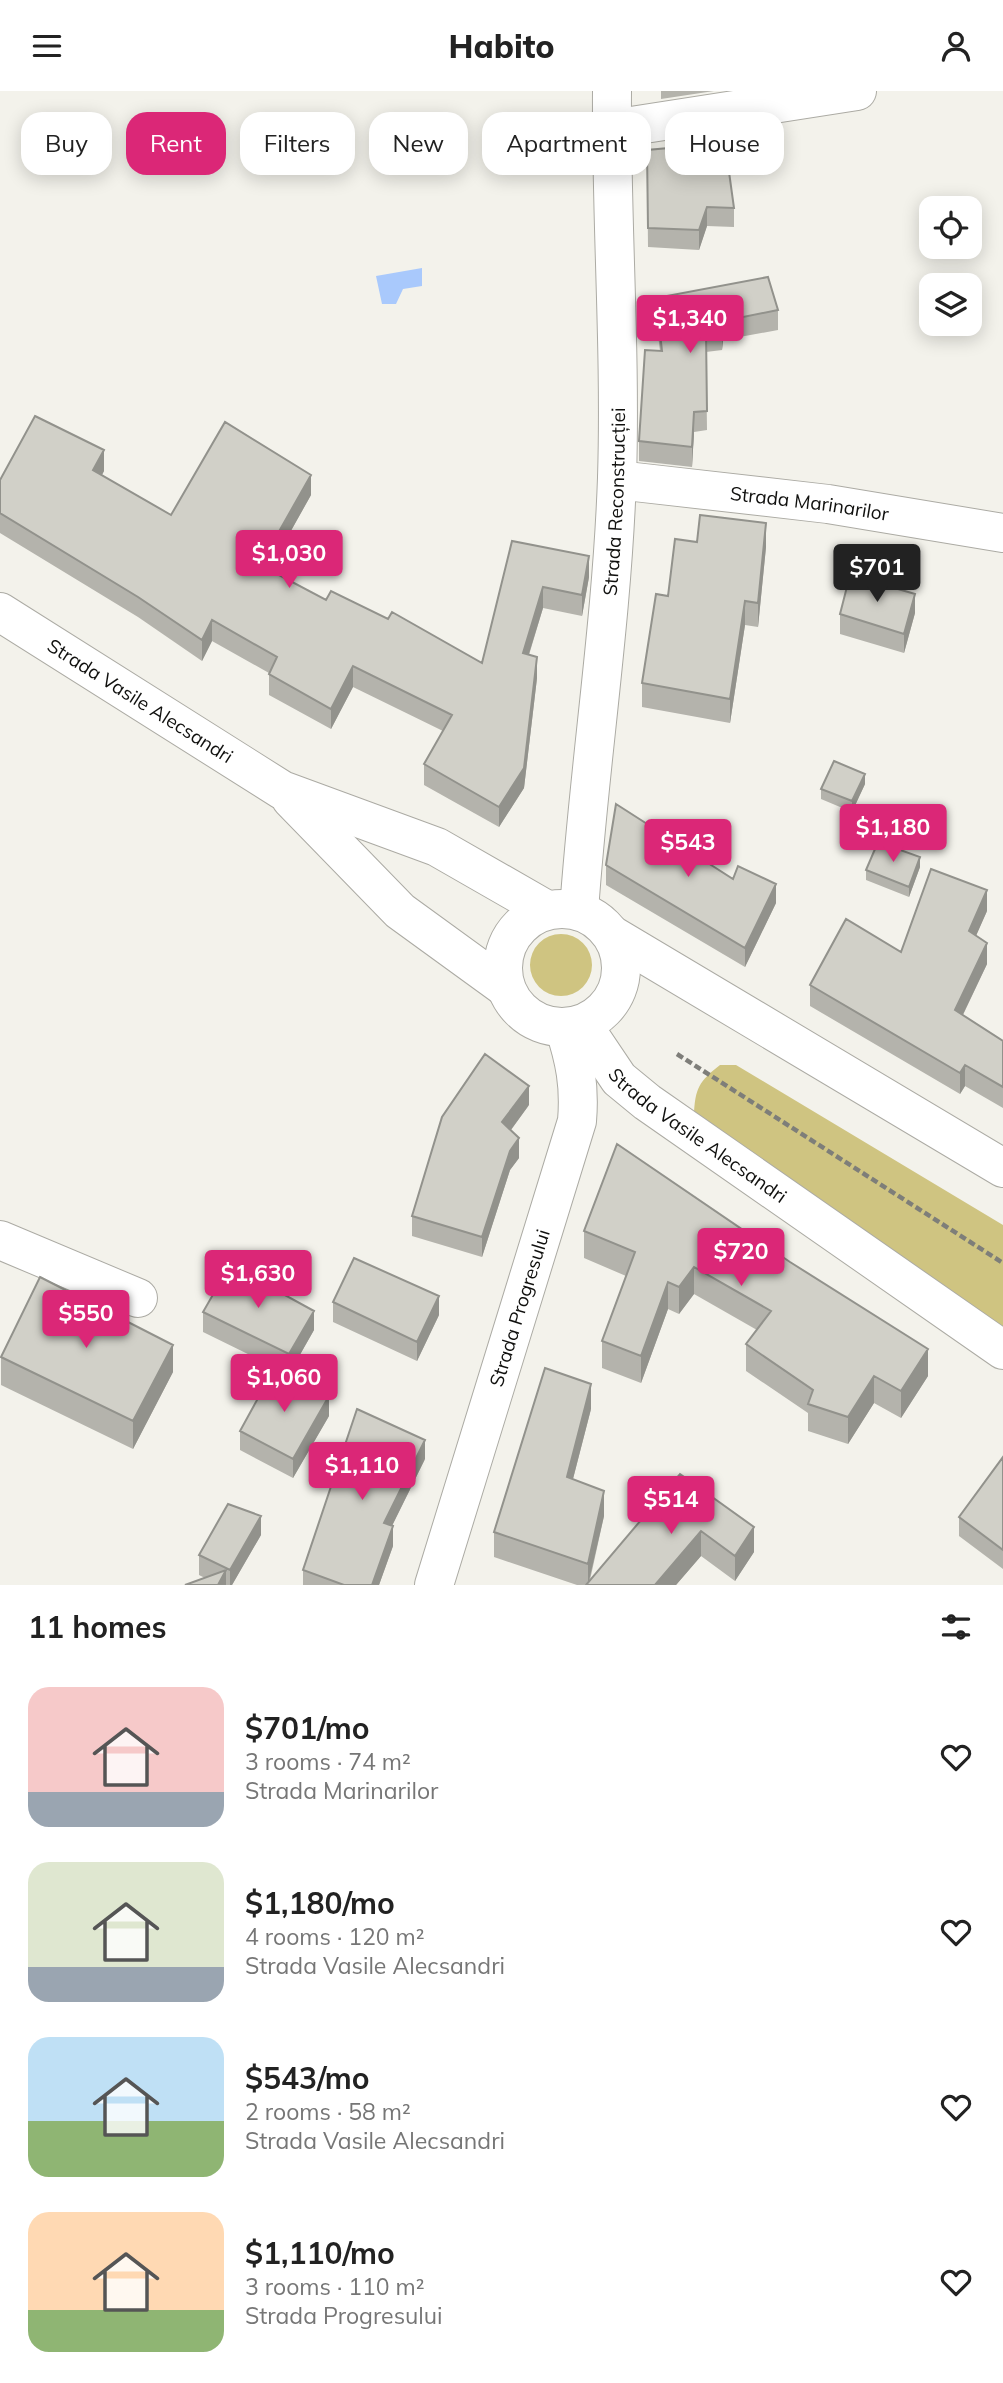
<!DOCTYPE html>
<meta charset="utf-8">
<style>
:root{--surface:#fff;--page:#f6f6f6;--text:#222;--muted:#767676;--accent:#db2777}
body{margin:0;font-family:Mulish,sans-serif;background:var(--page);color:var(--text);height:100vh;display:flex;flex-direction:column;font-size:26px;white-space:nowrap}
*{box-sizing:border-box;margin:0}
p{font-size:23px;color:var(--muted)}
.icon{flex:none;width:38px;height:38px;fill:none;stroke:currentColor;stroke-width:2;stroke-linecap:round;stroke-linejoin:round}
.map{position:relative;height:1494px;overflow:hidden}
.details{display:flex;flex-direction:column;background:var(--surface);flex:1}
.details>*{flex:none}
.hud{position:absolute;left:21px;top:21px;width:962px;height:63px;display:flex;gap:14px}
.fabs{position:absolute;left:919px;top:105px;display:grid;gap:14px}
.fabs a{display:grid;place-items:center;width:63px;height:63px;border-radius:14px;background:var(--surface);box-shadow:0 4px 18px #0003;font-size:35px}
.price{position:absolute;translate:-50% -60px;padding:0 16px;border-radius:7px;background:var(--accent);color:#fff;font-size:23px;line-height:46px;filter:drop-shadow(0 2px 4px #0008)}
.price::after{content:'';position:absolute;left:50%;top:42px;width:21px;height:16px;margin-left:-10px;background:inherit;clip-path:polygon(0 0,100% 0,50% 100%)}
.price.active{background:#222;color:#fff}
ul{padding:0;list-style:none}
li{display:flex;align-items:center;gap:21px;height:175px;padding:0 28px}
li span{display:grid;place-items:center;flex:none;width:196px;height:140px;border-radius:21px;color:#555}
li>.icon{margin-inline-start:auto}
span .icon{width:84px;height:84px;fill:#fffc;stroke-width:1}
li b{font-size:30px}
h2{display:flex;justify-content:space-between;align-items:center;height:84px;padding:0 28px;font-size:30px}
.pill{padding:0 24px;border-radius:21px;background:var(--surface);box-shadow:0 4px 18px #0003;font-size:24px;line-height:63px}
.pill.active{background:var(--accent);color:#fff}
header{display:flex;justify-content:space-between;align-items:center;height:91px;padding:0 28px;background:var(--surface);font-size:32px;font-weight:800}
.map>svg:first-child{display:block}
.green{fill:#cfc481}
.water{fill:#a9c9fc}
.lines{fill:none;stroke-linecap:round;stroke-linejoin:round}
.minor-casing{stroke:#acaba4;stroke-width:40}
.tertiary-casing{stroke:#acaba4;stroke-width:40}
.path{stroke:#7e7e79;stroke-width:4.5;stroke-dasharray:7 3.5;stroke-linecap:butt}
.minor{stroke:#fff;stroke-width:38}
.tertiary{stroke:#fff;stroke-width:38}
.wall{fill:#b4b3ac}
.shaded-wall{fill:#92928c}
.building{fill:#d1d0c8;stroke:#92928c;stroke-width:2}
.labels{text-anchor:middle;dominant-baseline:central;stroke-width:5;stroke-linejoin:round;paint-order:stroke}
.street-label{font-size:19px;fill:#10100e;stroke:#f3f2eb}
</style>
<header><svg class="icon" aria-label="menu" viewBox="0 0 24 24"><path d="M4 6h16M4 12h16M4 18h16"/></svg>Habito<svg class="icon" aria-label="person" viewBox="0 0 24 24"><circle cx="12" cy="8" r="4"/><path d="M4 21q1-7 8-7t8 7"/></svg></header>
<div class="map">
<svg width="1003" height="1494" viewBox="0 0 1003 1494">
<rect width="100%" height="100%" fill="#f3f2eb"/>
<path class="green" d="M530 874a31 31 0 1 1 62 0a31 31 0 1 1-62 0Z
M720,974H736L1003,1134V1243L694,1024C695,998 699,990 720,974Z"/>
<path class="water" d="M422,177V195L403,198L396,213H382L376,185Z"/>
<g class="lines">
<defs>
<g id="minor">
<path d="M612,38L857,0"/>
<path id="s1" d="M617,389L828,413L1003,442"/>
<path id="s2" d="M579,820C589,675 612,532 617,387C621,258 611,129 612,0"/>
<path d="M0,1149L138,1207"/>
</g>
<g id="tertiary">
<path id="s3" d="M0,521L282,699L437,756L547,819"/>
<path d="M291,708L400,820L506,897"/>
<circle cx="562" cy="877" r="59"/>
<path d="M612,844L1003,1077"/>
<path id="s4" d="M582,933L619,988L647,1011L1003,1259"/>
<path id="s5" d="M434,1494L577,1030C580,995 575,969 564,936"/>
</g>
</defs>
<use href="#minor" class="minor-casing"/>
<use href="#tertiary" class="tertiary-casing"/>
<path class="path" d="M677,963L1003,1172"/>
<use href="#minor" class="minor"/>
<use href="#tertiary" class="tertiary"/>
</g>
<path class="wall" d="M661,0H714L661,8Z
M647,59L734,117V136L707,135L699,159L648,156Z
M656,207L778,219V239L723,249L722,259L706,261L707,339L694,341L692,376L639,370V350L660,260L656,227Z
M104,380L102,384L171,424L311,404L269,479L326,509L482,572L512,450L589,486L582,525L543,517L529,564L537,587L524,697L499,736L424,694V673L443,640L353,596L331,638L269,604V582L212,550L202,570L138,526L0,442V389Z
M697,451L766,456L758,536L745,534L730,632L642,616V592L668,505Z
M915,522L904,562L840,543V523Z
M865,693L852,721L821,708V698Z
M606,774L733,788L776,812L745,876L606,794Z
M920,776L909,806L866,789V779Z
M987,820L976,844L987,873L963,924L1003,950V1017L965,995L960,1003L810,915V894L901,861Z
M529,1014L511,1039L519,1067L510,1079L482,1166L412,1145V1125Z
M617,1053L928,1285L901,1327L874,1312L848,1353L808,1340V1322L746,1280V1253L757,1239L694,1203L679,1223L668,1218L641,1292L602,1277V1250L626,1185L584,1167V1140Z
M333,1211L439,1224L417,1270L333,1231Z
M203,1221L314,1239L289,1283L203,1241Z
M1,1266L173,1281L133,1358L1,1294Z
M591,1318L573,1388L604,1425L590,1489L680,1383L754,1461L735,1490L701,1465L676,1494H577L494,1466V1441Z
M329,1325L293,1387L240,1359V1340Z
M1003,1366V1478L959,1445V1426Z
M425,1368L392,1435L393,1455L379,1494H303V1479Z
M261,1444L232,1494H185L205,1487L199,1484V1464Z"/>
<path class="shaded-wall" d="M707,116V135L699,159V139Z
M723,230V249L722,259V240Z
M694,321V341L692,376V356Z
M104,359V380L93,400V379Z
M311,384V404L260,495V474Z
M766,432V456L758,536V512Z
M589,465V486L582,525V504Z
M543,496V517L523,582V562Z
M915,503V522L904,562V543Z
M745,510V534L730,632V608Z
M212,529V550L202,570V549Z
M537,566V587L524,697L499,736V716Z
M353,575V596L331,638V618Z
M865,683V693L852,721V710Z
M920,766V776L909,806V796Z
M776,793V812L745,876V857Z
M987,799V820L969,861V840Z
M987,852V873L955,940V919Z
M965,974V995L960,1003V982Z
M529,995V1014L502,1051V1031Z
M519,1047V1067L510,1079L482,1166V1146L510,1060Z
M694,1176V1203L679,1223V1196Z
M668,1191V1218L641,1292V1265Z
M439,1205V1224L417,1270V1251Z
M314,1220V1239L289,1283V1263Z
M173,1254V1281L133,1358V1330Z
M928,1258V1285L901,1327V1300Z
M874,1285V1312L848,1353V1326Z
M591,1293V1318L567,1411V1386Z
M329,1305V1325L293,1387V1368Z
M425,1349V1368L384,1451V1432Z
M604,1400V1425L588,1494V1473Z
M261,1425V1444L232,1494H230V1479Z
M393,1435V1455L379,1494H372Z
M754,1436V1461L735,1490V1465Z
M701,1440V1465L676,1494H655Z
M226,1479V1494H218Z"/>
<path class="building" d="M725,52L734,117L707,116L699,139L648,137L647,59Z
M768,186L778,219L723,230L722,240L706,242L707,320L694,321L692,356L639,350L645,259L662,260L656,207Z
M35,325L104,359L93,379L171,424L225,331L311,384L260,474L326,509L331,500L388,528L392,521L482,572L512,450L589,465L582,504L543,496L523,562L537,566L524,677L499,716L424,673L452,624L353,575L331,618L269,583L277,566L212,529L202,549L138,506L0,422V389Z
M700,424L766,432L758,512L745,510L730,608L642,592L656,503L668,505L675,448L697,451Z
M850,484L915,503L904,543L840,523Z
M834,670L865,683L852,710L821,698Z
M616,713L733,788L738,775L776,793L745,857L606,774Z
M878,751L920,766L909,796L866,779Z
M931,778L987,799L969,840L987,852L955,919L1003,950V996L965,974L960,982L810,894L846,828L901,861Z
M485,963L529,995L502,1031L519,1047L510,1060L482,1146L412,1125L442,1026Z
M617,1053L790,1171L928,1258L901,1300L874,1285L848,1326L808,1313L813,1299L746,1253L771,1220L694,1176L679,1196L668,1191L641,1265L602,1250L635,1161L584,1140Z
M354,1167L439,1205L417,1251L333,1211Z
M230,1174L314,1220L289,1263L203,1221Z
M40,1186L173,1254L133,1330L1,1266Z
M545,1277L591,1293L567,1386L604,1400L588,1473L494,1441Z
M273,1280L329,1305L293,1368L240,1340Z
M357,1318L425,1349L384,1432L393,1435L372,1494H344L303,1479Z
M1003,1366V1459L959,1426Z
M680,1383L754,1436L735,1465L701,1440L655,1494H586Z
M228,1413L261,1425L230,1479L199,1464Z
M226,1479L218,1494H185Z"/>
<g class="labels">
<g class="street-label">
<text stroke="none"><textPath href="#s2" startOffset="411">Strada Reconstrucției</textPath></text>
<text stroke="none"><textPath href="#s1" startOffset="194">Strada Marinarilor</textPath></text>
<text stroke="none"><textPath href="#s3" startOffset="166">Strada Vasile Alecsandri</textPath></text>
<text stroke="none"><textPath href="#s4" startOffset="163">Strada Vasile Alecsandri</textPath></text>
<text stroke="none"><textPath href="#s5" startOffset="290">Strada Progresului</textPath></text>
</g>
</g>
</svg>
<div class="fabs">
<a><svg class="icon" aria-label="locate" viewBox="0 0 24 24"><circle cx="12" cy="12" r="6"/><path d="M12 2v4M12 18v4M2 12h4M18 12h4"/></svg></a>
<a><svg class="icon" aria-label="layers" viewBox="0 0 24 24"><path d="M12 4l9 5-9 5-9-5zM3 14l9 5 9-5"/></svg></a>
</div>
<b class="price" style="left:690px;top:264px">$1,340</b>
<b class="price" style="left:289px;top:499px">$1,030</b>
<b class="price active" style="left:877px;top:513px">$701</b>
<b class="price" style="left:893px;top:773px">$1,180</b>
<b class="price" style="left:688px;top:788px">$543</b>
<b class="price" style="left:741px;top:1197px">$720</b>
<b class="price" style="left:258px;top:1219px">$1,630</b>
<b class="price" style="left:86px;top:1259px">$550</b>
<b class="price" style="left:284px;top:1323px">$1,060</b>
<b class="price" style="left:362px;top:1411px">$1,110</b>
<b class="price" style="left:671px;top:1445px">$514</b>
<div class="hud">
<a class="pill">Buy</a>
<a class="pill active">Rent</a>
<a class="pill">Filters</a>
<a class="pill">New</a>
<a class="pill">Apartment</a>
<a class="pill">House</a>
</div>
</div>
<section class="details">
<h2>11 homes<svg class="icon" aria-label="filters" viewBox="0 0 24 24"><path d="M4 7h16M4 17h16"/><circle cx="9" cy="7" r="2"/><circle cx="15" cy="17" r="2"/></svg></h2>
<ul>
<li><span style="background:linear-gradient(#f6c9c9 75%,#9aa5b1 0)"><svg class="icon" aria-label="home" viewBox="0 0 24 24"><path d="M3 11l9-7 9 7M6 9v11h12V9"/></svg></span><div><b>$701/mo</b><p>3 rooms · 74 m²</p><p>Strada Marinarilor</p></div><svg class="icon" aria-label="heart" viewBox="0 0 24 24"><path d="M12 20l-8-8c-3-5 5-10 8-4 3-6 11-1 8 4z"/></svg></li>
<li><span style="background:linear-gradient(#dfe7d0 75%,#9aa5b1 0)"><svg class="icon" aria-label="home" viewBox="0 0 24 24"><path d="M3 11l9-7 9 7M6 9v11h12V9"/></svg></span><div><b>$1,180/mo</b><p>4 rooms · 120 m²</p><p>Strada Vasile Alecsandri</p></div><svg class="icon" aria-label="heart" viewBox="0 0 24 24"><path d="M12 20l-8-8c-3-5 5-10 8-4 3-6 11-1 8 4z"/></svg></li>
<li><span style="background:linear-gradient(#bfe0f5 60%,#8fb573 0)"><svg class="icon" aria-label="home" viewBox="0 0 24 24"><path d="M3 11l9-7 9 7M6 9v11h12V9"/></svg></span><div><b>$543/mo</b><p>2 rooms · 58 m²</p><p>Strada Vasile Alecsandri</p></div><svg class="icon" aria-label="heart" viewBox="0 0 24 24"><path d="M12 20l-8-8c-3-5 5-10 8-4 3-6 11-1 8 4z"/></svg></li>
<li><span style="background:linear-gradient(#ffd9b3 70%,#8fb573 0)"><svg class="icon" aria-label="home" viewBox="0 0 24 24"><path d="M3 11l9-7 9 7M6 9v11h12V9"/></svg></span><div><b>$1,110/mo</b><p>3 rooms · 110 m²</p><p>Strada Progresului</p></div><svg class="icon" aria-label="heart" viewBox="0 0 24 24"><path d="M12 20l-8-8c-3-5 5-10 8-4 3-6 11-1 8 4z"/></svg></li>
</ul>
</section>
